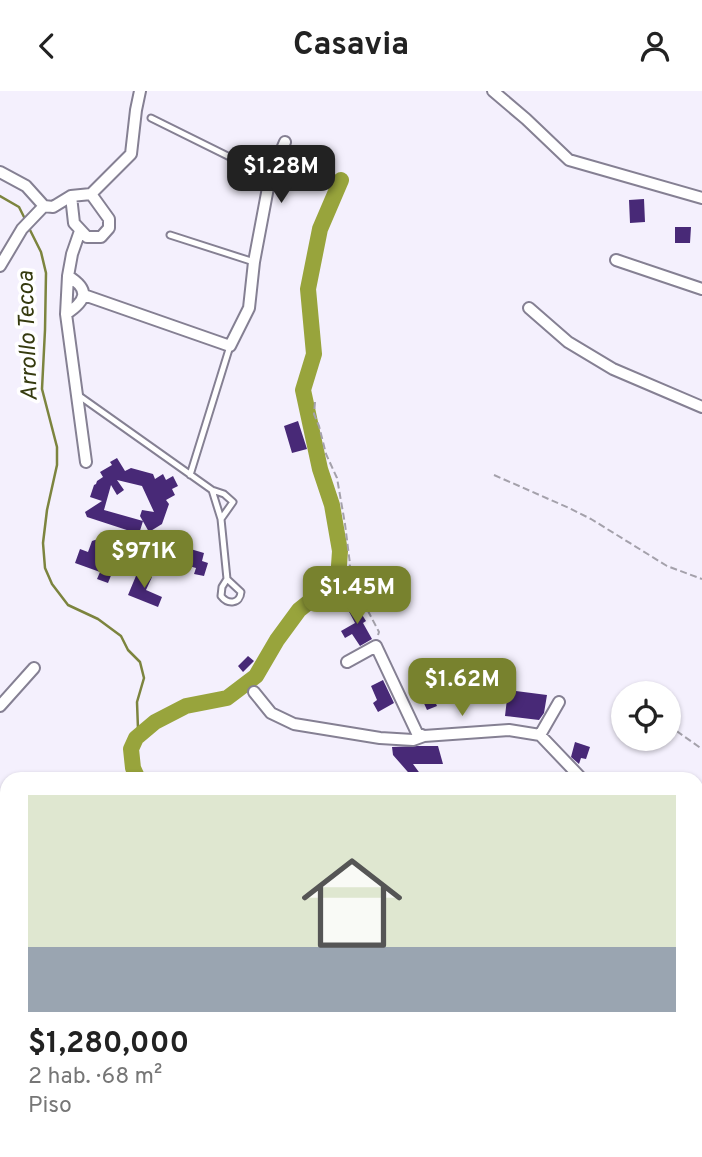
<!DOCTYPE html>
<html lang="es">
<meta charset="utf-8">
<style>
:root{--surface:#fff;--page:#f2f2f2;--text:#222;--muted:#767676;--accent:#78822e}
body{margin:0;font-family:Overpass,sans-serif;background:var(--page);color:var(--text);height:100vh;display:flex;flex-direction:column;font-size:26px;white-space:nowrap}
*{box-sizing:border-box;margin:0}
p{font-size:23px;color:var(--muted)}
.icon{flex:none;width:38px;height:38px;fill:none;stroke:currentColor;stroke-width:2;stroke-linecap:round;stroke-linejoin:round}
.map{position:relative;flex:1;overflow:hidden}
.side{position:absolute;left:0px;top:681px;width:704px;height:387px;display:flex;flex-direction:column;background:var(--surface);border-radius:21px 21px 0 0;box-shadow:0 2px 5px #0004}
.side>*{flex:none}
.tools{position:absolute;left:611px;top:590px;display:grid;gap:14px}
.tools a{display:grid;place-items:center;width:70px;height:70px;border-radius:50%;background:var(--surface);box-shadow:0 2px 5px #0004;font-size:35px}
.price{position:absolute;translate:-50% -60px;padding:0 16px;border-radius:14px;background:var(--accent);color:#fff;font-size:23px;line-height:46px;filter:drop-shadow(0 2px 4px #0008)}
.price::after{content:'';position:absolute;left:50%;top:42px;width:21px;height:16px;margin-left:-10px;background:inherit;clip-path:polygon(0 0,100% 0,50% 100%)}
.price.on{background:#222;color:#fff}
ul{padding:0;list-style:none}
li{display:grid;align-content:center;gap:14px;height:371px;padding:0 28px}
li span{display:grid;place-items:center;height:217px;border-radius:0px;color:#555}
li>.icon{margin-inline-start:auto}
span .icon{width:126px;height:126px;fill:#fffc;stroke-width:1}
li b{font-size:30px}
header{display:flex;justify-content:space-between;align-items:center;height:91px;padding:0 28px;background:var(--surface);font-size:32px;font-weight:700}
.map>svg:first-child{display:block}
.green{fill:#c0cd6b}
.lines{fill:none;stroke-linecap:round;stroke-linejoin:round}
.stream{stroke:#7c843e;stroke-width:2.5}
.river{stroke:#98a43c;stroke-width:16}
.building{fill:#482977}
.lane-casing{stroke:#858093;stroke-width:9}
.street-casing{stroke:#858093;stroke-width:14}
.path{stroke:#a4a1ab;stroke-width:2;stroke-dasharray:7 3.5;stroke-linecap:butt}
.lane{stroke:#fff;stroke-width:5}
.street{stroke:#fff;stroke-width:10}
.labels{text-anchor:middle;dominant-baseline:central;stroke-width:7;stroke-linejoin:round;paint-order:stroke}
.water-label{font-size:23px;font-style:italic;fill:#353a0e;stroke:#fff}
</style>
<header><svg class="icon" aria-label="back" viewBox="0 0 24 24"><path d="M15 5l-7 7 7 7"/></svg>Casavia<svg class="icon" aria-label="person" viewBox="0 0 24 24"><circle cx="12" cy="8" r="4"/><path d="M4 21q1-7 8-7t8 7"/></svg></header>
<div class="map">
<svg width="702" height="1066" viewBox="0 0 702 1066">
<rect width="100%" height="100%" fill="#f4f0fd"/>
<path class="green" d="M278,1061H320L326,1066H283Z"/>
<g class="lines">
<path class="stream" d="M0,105L19,116L25,128
M29,137L41,161L46,182L45,239L42,298L57,356V374L47,419L43,452L45,477L52,493L68,514L98,528L121,545L128,559L140,571L144,587L137,611L138,638L136,647
M696,984L702,981
M615,1066L618,1060"/>
<path class="river" d="M138,688L133,677L131,658L136,647L155,631L186,615L227,607L256,585L277,549L299,519L314,507L324,505L334,499L338,489L340,460L332,414L320,378L303,299L314,263L308,198L320,138L341,89
M300,1060L304,1066"/>
</g>
<path class="building" d="M644,108L645,131L630,132L629,109Z
M675,136H691L690,152H675Z
M298,330L307,358L292,362L284,335Z
M117,367L125,380L131,377L153,383L155,388L163,383L166,389L173,385L178,395L172,398L175,404L166,409L169,413L162,433L149,441L140,425L142,419L154,421L142,395L117,389L124,399L117,404L111,394L104,419L143,430L139,443L87,426L85,421L102,410L90,406L94,394L96,393L97,390L103,386L100,381L112,374L110,371Z
M104,446L98,457L117,464L122,452L128,455L123,469L118,467L108,492L97,488L100,481L75,472L80,458L88,461L92,450Z
M158,453L186,460L187,457L204,462L202,470L208,472L204,485L194,483L196,477L178,472L177,477L173,479L164,470L162,476L152,474Z
M138,480L152,486L146,499L162,506L158,516L128,504Z
M352,512L355,517L361,514L364,520L361,522L366,530L363,532L372,548L360,555L352,543L345,547L341,540L355,532L346,515Z
M248,565L254,570L243,581L238,575Z
M383,589L394,612L378,621L373,612L377,609L371,595Z
M508,599L547,604L544,622L539,629L505,625Z
M432,604L437,615L427,619L422,608Z
M575,651L590,656L586,668L581,667L579,673L571,666Z
M418,655H438L443,673H413L424,688H414L393,664L392,656Z
M0,1001L7,1004V1020L0,1018Z"/>
<g class="lines">
<defs>
<path id="lane" d="M151,27L270,86
M170,144L254,171
M78,304L212,399L224,403L233,411L221,428L227,488L222,496L221,505C228,514 240,513 241,501L227,488
M190,384L230,255
M212,399L221,428"/>
<path id="street" d="M493,0L526,28L569,69L702,107
M0,81L26,95L44,115
M71,105L74,132L87,146H101L109,137V128L91,103
M44,115L53,116L71,105L91,103L131,63L136,19L140,0
M80,140L72,163L68,185L66,223L86,371
M616,169L702,198
M0,175L22,138L44,115
M84,204L230,255L249,217L254,171L270,86L285,51
M529,217L568,251L613,278L702,316
M66,223C86,210 91,199 68,185
M347,571L376,555L417,642L424,645
M254,601L271,622L294,633L380,647L413,649L424,645L509,639L540,644L582,688
M0,615L34,577
M540,644L559,611
M696,768L702,772
M699,805L702,795
M0,841L7,843
M696,865L702,867
M696,922L702,925
M696,966L702,965
M696,1009L702,1008
M0,1026L7,1029
M696,1041H702
M87,1060L100,1065
M148,1060V1066
M412,1060L431,1066
M5,1066L7,1060
M68,1066L70,1060
M521,1066L533,1060
M634,1066L637,1060
M660,1066L661,1060"/>
</defs>
<use href="#lane" class="lane-casing"/>
<use href="#street" class="street-casing"/>
<path class="path" d="M315,311L314,323L319,335L326,363L337,387L345,433L350,473L348,493L368,520L379,541L378,544
M494,384L569,417L591,428L667,475L702,488
M668,634L702,658"/>
<use href="#lane" class="lane"/>
<use href="#street" class="street"/>
</g>
<g class="labels">
<g class="water-label">
<text transform="translate(29 245) rotate(-92)">Arrollo Tecoa</text>
</g>
</g>
</svg>
<div class="tools">
<a><svg class="icon" aria-label="locate" viewBox="0 0 24 24"><circle cx="12" cy="12" r="6"/><path d="M12 2v4M12 18v4M2 12h4M18 12h4"/></svg></a>
</div>
<b class="price on" style="left:281px;top:114px">$1.28M</b>
<b class="price" style="left:144px;top:499px">$971K</b>
<b class="price" style="left:357px;top:535px">$1.45M</b>
<b class="price" style="left:462px;top:627px">$1.62M</b>
<section class="side">
<ul>
<li><span style="background:linear-gradient(#dfe7d0 70%,#9aa5b1 0)"><svg class="icon" aria-label="home" viewBox="0 0 24 24"><path d="M3 11l9-7 9 7M6 9v11h12V9"/></svg></span><div><b>$1,280,000</b><p>2 hab. · 68 m²</p><p>Piso</p></div></li>
</ul>
</section>
</div>
